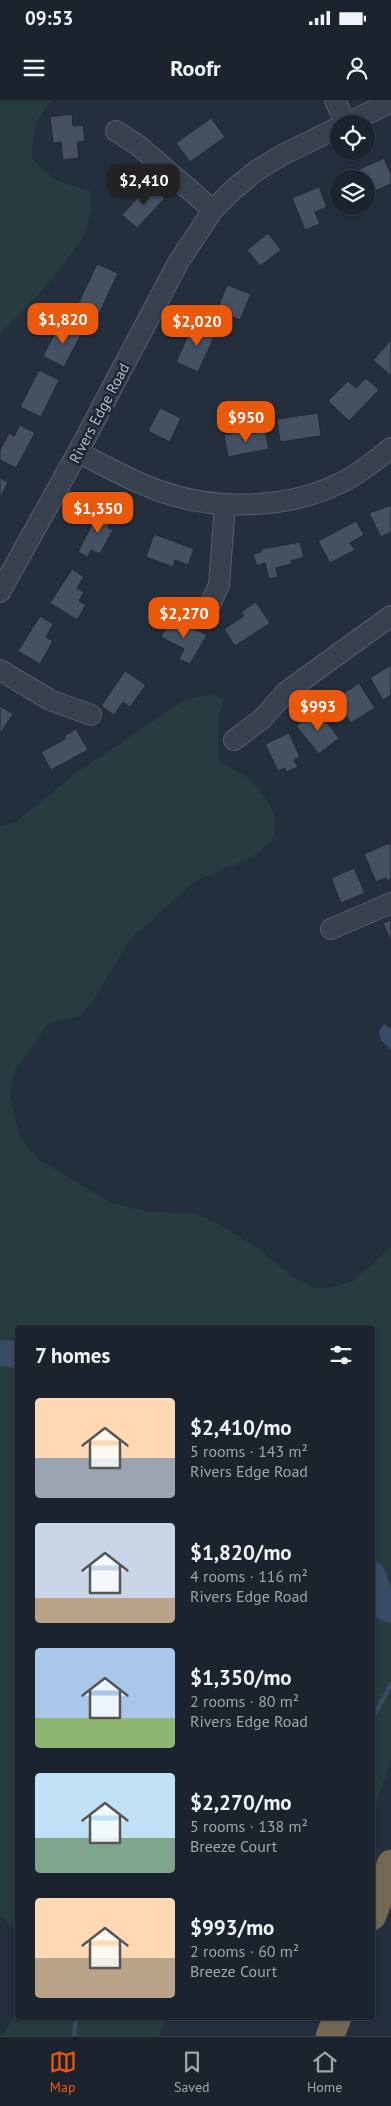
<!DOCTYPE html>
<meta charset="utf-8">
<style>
:root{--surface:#1b232e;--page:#242b36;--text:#f1f3f6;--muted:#a0a4aa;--line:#39404a;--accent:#ea580c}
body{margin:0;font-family:"PT Sans",sans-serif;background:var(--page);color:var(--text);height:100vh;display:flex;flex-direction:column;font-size:19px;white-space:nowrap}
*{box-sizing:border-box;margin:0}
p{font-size:16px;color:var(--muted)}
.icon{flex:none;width:28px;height:28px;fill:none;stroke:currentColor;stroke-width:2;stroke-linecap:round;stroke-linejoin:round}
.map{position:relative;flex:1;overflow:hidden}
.panel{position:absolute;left:15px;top:1225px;width:360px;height:695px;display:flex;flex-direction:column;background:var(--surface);border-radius:5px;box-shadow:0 1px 4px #0004,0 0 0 1px var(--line)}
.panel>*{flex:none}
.fabs{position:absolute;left:330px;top:15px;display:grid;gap:10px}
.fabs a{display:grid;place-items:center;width:45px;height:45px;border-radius:50%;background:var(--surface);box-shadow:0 1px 4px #0004,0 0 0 1px var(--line);font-size:25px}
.price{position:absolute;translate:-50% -42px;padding:0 11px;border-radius:10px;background:var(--accent);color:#fff;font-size:16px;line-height:32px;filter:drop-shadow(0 1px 2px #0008)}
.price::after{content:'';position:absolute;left:50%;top:30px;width:15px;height:11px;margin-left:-8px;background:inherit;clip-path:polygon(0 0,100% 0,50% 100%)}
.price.on{background:#222;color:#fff}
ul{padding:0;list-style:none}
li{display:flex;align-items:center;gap:15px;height:125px;padding:0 20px}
li span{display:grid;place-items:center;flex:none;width:140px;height:100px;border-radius:5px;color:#555}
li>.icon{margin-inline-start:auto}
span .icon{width:60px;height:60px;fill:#fffc;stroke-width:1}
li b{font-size:21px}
h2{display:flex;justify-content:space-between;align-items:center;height:60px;padding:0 20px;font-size:21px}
.status{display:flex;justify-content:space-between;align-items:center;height:35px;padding:0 25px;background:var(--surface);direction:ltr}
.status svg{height:14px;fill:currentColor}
header{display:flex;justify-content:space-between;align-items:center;height:65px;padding:0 20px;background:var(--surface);font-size:22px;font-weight:700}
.tab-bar{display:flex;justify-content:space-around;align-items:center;height:70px;border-top:1px solid var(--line);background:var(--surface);font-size:14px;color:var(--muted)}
.tab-bar a{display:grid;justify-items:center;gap:2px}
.tab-bar .on{color:var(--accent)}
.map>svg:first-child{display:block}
.green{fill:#263c3f}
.water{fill:#394c67}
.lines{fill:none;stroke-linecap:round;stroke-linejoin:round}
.stream{stroke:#394c67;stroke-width:4.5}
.river{stroke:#394c67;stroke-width:26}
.building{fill:#455162;stroke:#1f2835}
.minor-casing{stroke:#565f6c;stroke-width:22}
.highway-casing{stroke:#434c59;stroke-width:29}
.minor{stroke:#38414e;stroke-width:20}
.highway{stroke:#746855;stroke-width:28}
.labels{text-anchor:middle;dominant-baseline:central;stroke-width:5;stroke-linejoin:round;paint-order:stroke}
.street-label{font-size:15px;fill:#b4bcc9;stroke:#1d2633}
</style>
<div class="status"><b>09:53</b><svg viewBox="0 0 49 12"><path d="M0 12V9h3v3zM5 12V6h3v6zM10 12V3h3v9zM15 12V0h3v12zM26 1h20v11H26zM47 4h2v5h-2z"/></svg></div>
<header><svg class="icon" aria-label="menu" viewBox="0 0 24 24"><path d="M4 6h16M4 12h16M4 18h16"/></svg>Roofr<svg class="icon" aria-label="person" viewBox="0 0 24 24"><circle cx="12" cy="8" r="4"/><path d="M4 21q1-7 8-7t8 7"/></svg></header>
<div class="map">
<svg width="391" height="1936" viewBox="0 0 391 1936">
<rect width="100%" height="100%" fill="#242f3e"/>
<path class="green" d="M0,0H51L35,25L31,58L55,80L90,91L91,110L86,132L70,156L38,195L0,233Z
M211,595L224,599L218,622V661L246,676L265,697L276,717L274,737L253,757L195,781L130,839L94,899L80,916L50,922L16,968L10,994L19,1036L39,1060L111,1103L149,1112L192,1113L215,1122L262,1151L292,1177L314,1188H330L353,1181L391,1147V1660L373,1712L372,1228H18L17,1855L15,1829L0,1816V727L16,722L76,673L186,599Z
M17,1910L18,1918H167L158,1936H3Z"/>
<path class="water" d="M384,924L391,929V950L381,940L379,931Z"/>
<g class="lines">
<path class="stream" d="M372,1619L391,1584
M74,1936L76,1918"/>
<path class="river" d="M0,1253L18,1255
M372,1474L385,1507L391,1510"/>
</g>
<path class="building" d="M72,14L73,26L83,25L85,41L77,42L79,58L63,60L61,42L53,43L50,17Z
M211,18L225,37L190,62L176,43Z
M384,58L391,74V84L366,95V79H349L347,75Z
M150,84L165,98L137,128L122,115Z
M319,87L327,107L315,112L320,124L305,130L292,98Z
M268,133L281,150L260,166L247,150Z
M97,164L118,173L99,214L78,204Z
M227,185L251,194L240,220L217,210Z
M195,221L217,231L198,272L176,262Z
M68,223L83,231L64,267L43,256L56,231L62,235Z
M391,240V274L390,275L373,260Z
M39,270L59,280L41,317L20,307Z
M366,278L379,290L349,321L328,301L348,281L356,288Z
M160,308L181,318L170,342L148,331Z
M318,313L321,336L280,342L277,319Z
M20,325L35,333L16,368L0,360V350L9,333L14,336Z
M249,330L250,334L265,331L269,349L228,357L224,335Z
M0,378L8,382L0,398Z
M391,405V432L381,437L369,413Z
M100,409L114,416L108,428L113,430L100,454L91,450L88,457L78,452Z
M356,421L364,435L350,443L355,450L330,463L318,441Z
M154,434L194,449L188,465L175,460L173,467L146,457Z
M300,442L304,457L291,461L292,464L276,468L278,477L269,479L265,463L257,466L253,454L261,452V449Z
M72,469L84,477L77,488L84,492L79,501L86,505L77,520L50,503Z
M256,502L270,523L235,546L224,529L244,516L241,512Z
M40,516L53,524L46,537L53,541L40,564L18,551Z
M171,518L207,535L190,564L179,559L184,549L161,537Z
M391,565V595L383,600L370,578Z
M125,571L146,585L130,607L123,602L114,615L101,606Z
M359,583L375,608L351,623L335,599Z
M0,606L13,614L0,634Z
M317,610L339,638L319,654L296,626Z
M76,629L88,650L51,670L41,652L65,639L64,636Z
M289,633L300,657L294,660L298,667L286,672L285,668L278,671L265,644Z
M389,743L391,747V779L387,781L386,778L376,782L364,754Z
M354,768L365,793L341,803L331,778Z
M391,820V842L383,823Z"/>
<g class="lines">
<defs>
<path id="minor" d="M335,0L346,24L391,2
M116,31L139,46L213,110
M78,352C105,366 131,381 160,391C217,412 294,409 348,379C363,371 377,359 391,348
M0,492L78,352L179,161L213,110L234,89L256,71L282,55L339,27
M207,511L219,485L225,404
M0,570L50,600L91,615
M234,640L262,619L286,592L391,516
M331,829L391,803"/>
<path id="highway" d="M372,1816L391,1764
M330,1936L337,1918"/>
</defs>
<use href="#minor" class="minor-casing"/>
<use href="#highway" class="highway-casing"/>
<use href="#minor" class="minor"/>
<use href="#highway" class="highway"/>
</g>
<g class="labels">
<g class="street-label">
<text transform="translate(99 313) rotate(-62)">Rivers Edge Road</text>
</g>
</g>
</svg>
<div class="fabs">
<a><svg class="icon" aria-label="locate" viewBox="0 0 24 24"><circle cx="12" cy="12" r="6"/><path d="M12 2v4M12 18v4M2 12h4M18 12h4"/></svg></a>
<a><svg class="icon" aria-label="layers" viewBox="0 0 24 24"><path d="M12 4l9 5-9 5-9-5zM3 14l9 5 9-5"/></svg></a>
</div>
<b class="price on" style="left:144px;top:106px">$2,410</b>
<b class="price" style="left:63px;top:245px">$1,820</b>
<b class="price" style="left:197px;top:247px">$2,020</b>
<b class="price" style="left:246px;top:343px">$950</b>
<b class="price" style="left:98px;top:434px">$1,350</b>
<b class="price" style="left:184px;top:539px">$2,270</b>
<b class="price" style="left:318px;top:632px">$993</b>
<section class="panel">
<h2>7 homes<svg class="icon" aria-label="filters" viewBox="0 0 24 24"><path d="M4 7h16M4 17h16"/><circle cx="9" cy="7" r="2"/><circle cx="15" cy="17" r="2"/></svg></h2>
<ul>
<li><span style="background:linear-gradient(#ffd9b3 60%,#9aa5b1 0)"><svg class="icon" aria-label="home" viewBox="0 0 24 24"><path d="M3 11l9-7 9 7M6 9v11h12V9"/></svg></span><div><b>$2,410/mo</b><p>5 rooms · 143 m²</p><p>Rivers Edge Road</p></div></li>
<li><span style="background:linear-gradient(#c9d6e8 75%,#b9a48a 0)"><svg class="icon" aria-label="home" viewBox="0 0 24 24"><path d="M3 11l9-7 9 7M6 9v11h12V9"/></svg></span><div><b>$1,820/mo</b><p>4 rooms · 116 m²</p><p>Rivers Edge Road</p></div></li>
<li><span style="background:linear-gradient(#a9c7e8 70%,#8fb573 0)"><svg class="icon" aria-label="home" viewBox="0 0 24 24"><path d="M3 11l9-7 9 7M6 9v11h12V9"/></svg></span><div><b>$1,350/mo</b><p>2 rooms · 80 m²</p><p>Rivers Edge Road</p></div></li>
<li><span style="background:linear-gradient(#bfe0f5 65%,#7fa58c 0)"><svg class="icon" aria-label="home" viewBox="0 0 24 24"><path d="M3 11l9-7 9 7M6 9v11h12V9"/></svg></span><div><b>$2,270/mo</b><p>5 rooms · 138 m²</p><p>Breeze Court</p></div></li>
<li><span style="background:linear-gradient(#ffd9b3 60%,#b9a48a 0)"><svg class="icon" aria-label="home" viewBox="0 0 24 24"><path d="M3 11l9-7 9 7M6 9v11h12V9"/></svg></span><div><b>$993/mo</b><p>2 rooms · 60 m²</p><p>Breeze Court</p></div></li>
</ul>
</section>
</div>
<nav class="tab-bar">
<a class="on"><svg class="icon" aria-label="map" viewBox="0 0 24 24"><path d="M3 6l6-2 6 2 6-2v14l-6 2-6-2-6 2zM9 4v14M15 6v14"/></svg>Map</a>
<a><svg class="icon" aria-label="saved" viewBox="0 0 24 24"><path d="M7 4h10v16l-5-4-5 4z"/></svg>Saved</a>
<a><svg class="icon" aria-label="home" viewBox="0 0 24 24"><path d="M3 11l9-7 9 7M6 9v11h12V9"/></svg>Home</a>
</nav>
